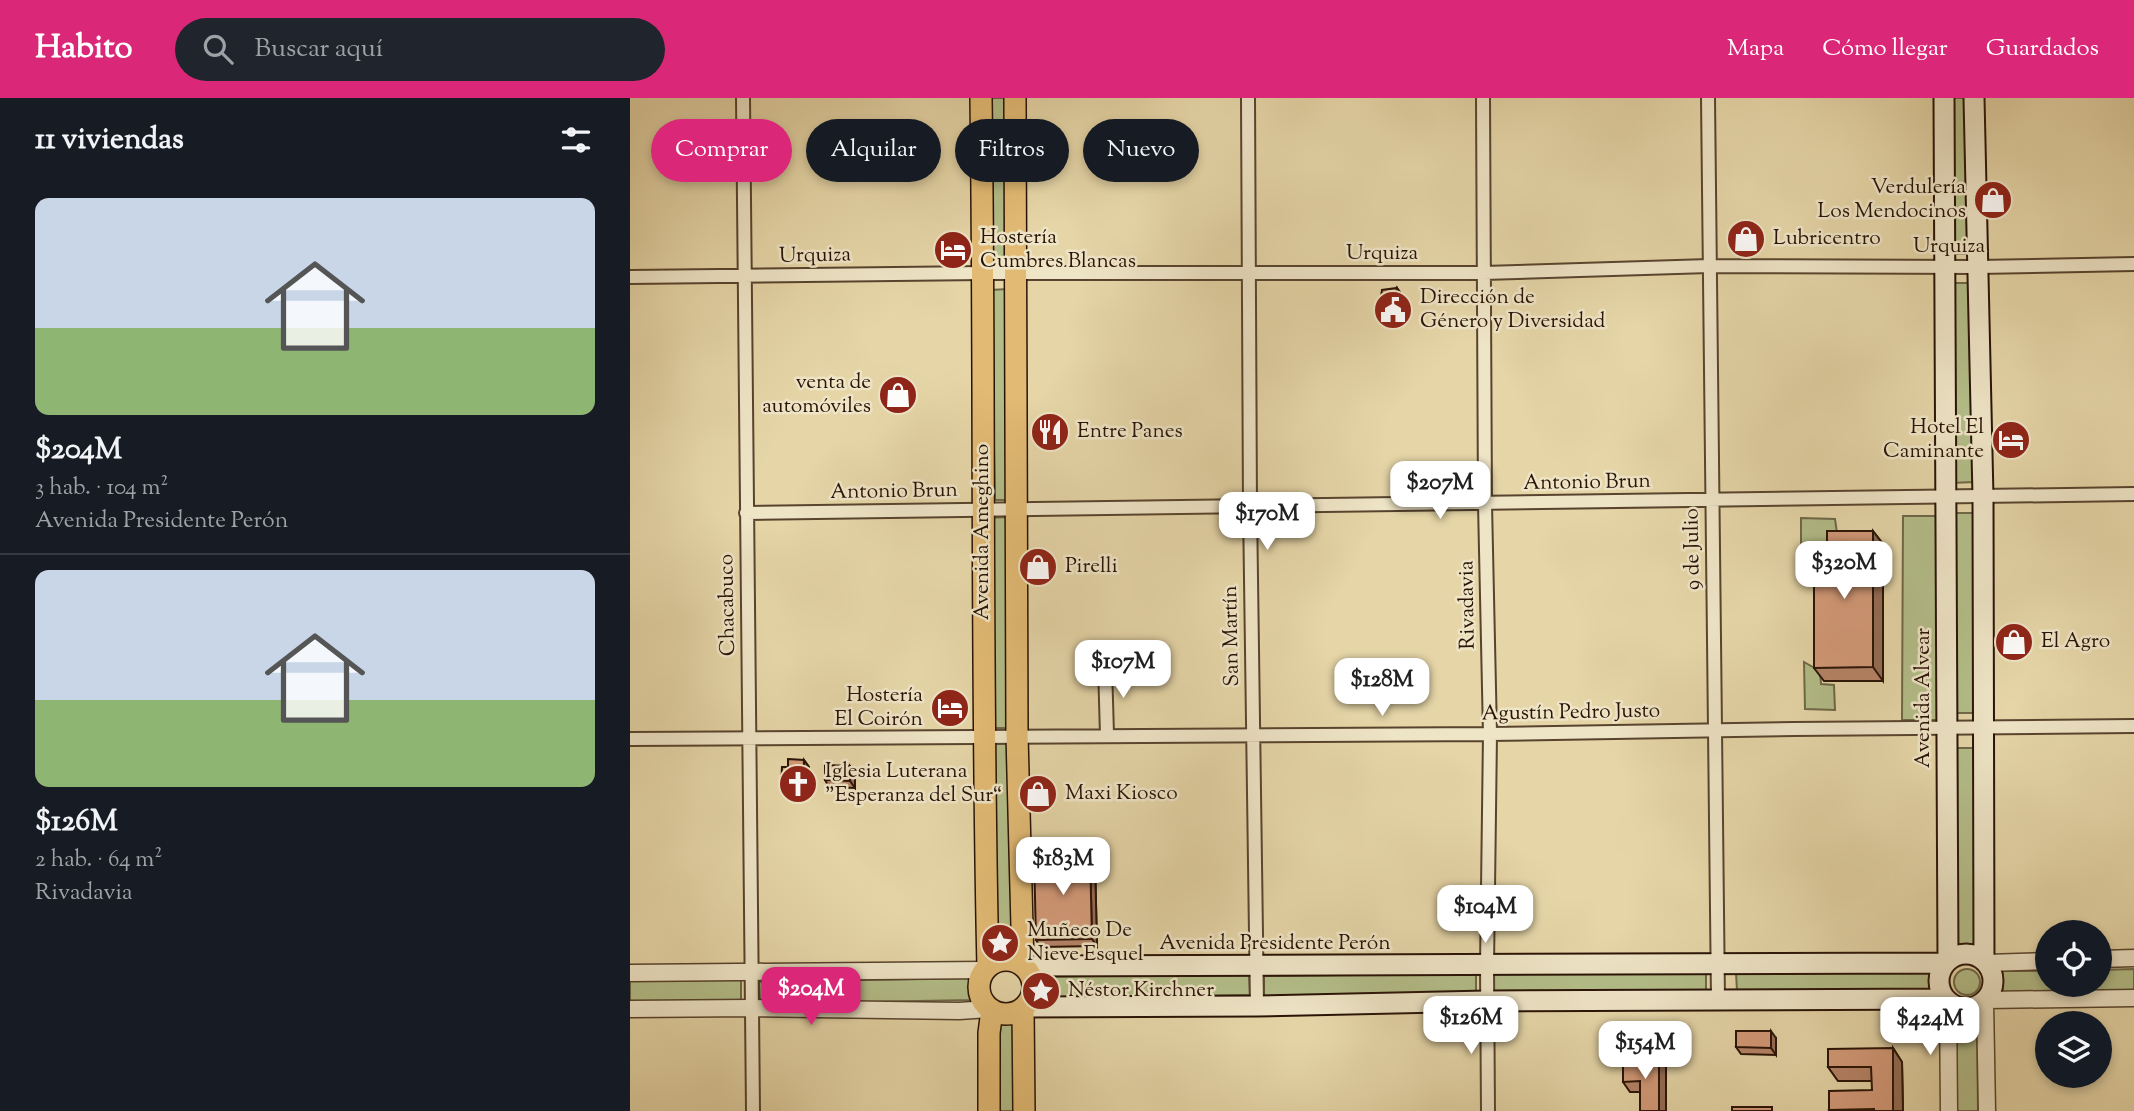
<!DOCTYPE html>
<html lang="es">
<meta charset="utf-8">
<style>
:root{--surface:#171b24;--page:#20242c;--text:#f1f3f6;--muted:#9ea1a6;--line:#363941;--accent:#db2777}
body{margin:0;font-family:"Sorts Mill Goudy",serif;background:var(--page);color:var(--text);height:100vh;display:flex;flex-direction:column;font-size:26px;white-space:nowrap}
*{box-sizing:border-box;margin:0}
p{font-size:23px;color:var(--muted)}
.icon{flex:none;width:38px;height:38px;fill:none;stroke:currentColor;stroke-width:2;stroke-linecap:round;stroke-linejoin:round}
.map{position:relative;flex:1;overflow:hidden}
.sheet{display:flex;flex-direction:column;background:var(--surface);width:630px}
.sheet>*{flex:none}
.hud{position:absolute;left:21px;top:21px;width:665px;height:63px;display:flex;gap:14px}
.buttons{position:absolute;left:1405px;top:822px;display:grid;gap:14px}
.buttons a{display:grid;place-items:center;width:77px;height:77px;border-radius:50%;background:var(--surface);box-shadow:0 4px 10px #0003;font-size:35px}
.price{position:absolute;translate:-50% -60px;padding:0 16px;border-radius:14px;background:#fff;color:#222;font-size:23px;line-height:46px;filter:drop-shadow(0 2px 4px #0008)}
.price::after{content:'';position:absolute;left:50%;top:42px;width:21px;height:16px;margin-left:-10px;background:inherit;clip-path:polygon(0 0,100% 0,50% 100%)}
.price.active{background:var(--accent);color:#fff}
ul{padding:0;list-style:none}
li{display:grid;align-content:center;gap:14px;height:371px;padding:0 35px}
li+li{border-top:2px solid var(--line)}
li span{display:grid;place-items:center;height:217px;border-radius:14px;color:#555}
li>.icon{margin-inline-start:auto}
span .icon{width:126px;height:126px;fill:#fffc;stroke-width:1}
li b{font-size:30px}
h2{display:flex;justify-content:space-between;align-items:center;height:84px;padding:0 35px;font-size:30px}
.tag{padding:0 24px;border-radius:32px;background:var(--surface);box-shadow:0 4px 10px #0003;font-size:24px;line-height:63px}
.tag.active{background:var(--accent);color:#fff}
header{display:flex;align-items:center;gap:42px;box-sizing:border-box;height:98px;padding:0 35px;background:var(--accent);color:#fff}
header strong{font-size:33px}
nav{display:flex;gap:38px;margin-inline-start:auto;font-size:24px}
.search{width:490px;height:63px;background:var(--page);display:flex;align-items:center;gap:18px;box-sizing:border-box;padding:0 24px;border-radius:38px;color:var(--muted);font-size:26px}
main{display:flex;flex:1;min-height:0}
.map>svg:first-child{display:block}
.green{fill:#b3bd88;stroke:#6e6847;stroke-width:2}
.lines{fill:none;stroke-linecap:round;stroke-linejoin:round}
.minor-casing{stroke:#58442e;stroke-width:16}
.tertiary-casing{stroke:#58442e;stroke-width:19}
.secondary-casing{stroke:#291306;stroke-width:23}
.trunk-casing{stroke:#291306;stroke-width:24}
.minor{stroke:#eee4c6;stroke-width:12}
.tertiary{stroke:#eee4c6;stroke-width:16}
.secondary{stroke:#eee4c6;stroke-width:19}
.trunk{stroke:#e2ba74;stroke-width:21}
.wall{fill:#b68468;stroke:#291306;stroke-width:2}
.shaded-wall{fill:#946c55;stroke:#291306;stroke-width:2}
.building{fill:#d49a79;stroke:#291306;stroke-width:2}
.labels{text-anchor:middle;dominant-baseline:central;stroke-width:5;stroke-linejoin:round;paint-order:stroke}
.poi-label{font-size:21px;fill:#291306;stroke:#eee4c6;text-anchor:start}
.street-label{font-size:21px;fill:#291306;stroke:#eee4c6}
</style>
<header>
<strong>Habito</strong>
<div class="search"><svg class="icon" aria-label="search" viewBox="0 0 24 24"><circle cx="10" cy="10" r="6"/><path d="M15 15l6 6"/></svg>Buscar aquí</div>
<nav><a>Mapa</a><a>Cómo llegar</a><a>Guardados</a></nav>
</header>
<main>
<section class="sheet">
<h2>11 viviendas<svg class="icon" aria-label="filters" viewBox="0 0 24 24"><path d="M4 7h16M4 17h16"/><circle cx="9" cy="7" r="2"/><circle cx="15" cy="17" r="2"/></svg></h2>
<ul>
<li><span style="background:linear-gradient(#c9d6e8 60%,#8fb573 0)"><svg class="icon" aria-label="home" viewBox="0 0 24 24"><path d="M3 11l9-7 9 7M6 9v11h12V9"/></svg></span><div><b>$204M</b><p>3 hab. · 104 m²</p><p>Avenida Presidente Perón</p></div></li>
<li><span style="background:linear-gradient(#c9d6e8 60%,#8fb573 0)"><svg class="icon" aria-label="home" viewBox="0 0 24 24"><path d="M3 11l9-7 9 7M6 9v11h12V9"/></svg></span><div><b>$126M</b><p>2 hab. · 64 m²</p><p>Rivadavia</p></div></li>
</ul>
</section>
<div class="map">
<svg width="1504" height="1013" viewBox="0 0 1504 1013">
<rect width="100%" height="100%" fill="#e5d5a7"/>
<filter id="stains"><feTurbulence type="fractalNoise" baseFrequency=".00286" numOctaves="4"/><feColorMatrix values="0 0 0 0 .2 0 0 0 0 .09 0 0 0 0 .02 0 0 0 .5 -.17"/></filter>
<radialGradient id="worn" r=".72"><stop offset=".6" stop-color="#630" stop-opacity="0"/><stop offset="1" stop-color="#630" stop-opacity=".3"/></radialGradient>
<path class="green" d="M360,0H376L380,163L363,164Z
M1319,0H1341L1343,156H1320Z
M1319,185H1341L1344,384L1321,385Z
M377,191L382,402H365L361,192Z
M1321,415H1343L1345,615H1323Z
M1273,418H1307V622H1272Z
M376,419L380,630H364L360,420Z
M1171,420L1205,421L1207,435L1198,463L1171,450Z
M1174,564L1190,573L1191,586L1204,587L1205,612L1175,611Z
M378,645L382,856H366L361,646Z
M1322,650H1344L1346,849L1324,850Z
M1076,871V893L864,897V875Z
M1304,871L1305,891L1107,893L1106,874Z
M1504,871V893L1368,895V873H1417L1418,887H1470V872Z
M1324 884a13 13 0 1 1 26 0a13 13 0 1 1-26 0Z
M619,875L620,897L408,901V879Z
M846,875V896L634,900V878Z
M341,880V902L130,906L129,884Z
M111,881V903L0,905V883Z
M1347,918L1348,1013H1326L1325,919Z
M366,922H383L384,1013H368Z"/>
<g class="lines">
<defs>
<path id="minor" d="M113,0L123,1013
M618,0L620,409L627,908
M853,0L855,406L860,636L857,868L858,1013
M1078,0L1088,902
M0,179L353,175H854L1079,168L1348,169L1504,166
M116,415L1504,396
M475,568L477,637
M0,641L860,636L1164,631L1504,628"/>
<path id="tertiary" d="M1470,861L1504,860
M1357,865L1418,863
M0,875L355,872
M1357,902L1504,900
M1318,904L1319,1013
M1355,904L1357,1013
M0,911L121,910L329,913L359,911"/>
<path id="secondary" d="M1314,0L1318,863
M1344,0L1353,399L1354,863
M1309 883a27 27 0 1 1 54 0a27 27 0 1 1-54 0Z
M394,868L1316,865
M395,909L627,908L857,903L1315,901"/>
<path id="trunk" d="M351,0C355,290 351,579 358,869
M385,0L387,637L393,867
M349 889a27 27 0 1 1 54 0a27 27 0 1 1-54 0Z
M393,911L394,1013
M359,1013V935L362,912"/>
</defs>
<use href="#minor" class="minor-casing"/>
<use href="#tertiary" class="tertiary-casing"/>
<use href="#secondary" class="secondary-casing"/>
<use href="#trunk" class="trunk-casing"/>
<use href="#minor" class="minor"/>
<use href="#tertiary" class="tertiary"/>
<use href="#secondary" class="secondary"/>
<use href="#trunk" class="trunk"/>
</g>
<path class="wall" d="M767,190L772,197L769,224L753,225L748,218Z
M1243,433L1253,446V583H1194L1184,570L1197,453Z
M174,662L179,669L178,695H156L151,688L158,669Z
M225,674V690L199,689L195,682Z
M465,762L467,848L411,849L406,842Z
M1146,940V957L1111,956L1106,949Z
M1263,950L1272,964L1273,1013H1200L1199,1012L1242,992V983H1208L1198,969Z
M1029,957L1036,968L1010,994H1000L993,984L1016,963Z"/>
<path class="shaded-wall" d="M767,190L772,197L769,224L764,217Z
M1243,433L1253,446V583L1243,569Z
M174,662L179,669L178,695L173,688Z
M220,668L225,674V690L220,683Z
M460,755L465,762L467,848L462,841Z
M1141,933L1146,940V957L1141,950Z
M1263,950L1272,964L1273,1013H1263Z
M1029,957L1036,968V1013H1029Z"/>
<path class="building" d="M767,190L764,217L748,218L752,192Z
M1197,433H1243V569L1184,570V453H1197Z
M158,661L174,662L173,688H151L152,669H158Z
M195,667L220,668V683L195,682Z
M460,755L462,841L406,842L404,757Z
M1106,933H1141V950L1106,949Z
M1263,950V1013H1244V1011L1199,1012V993L1242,992L1241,969H1198V951Z
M1016,957H1029V1013H1010V983L993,984V963H1016Z
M1102,1009H1142V1013H1102Z"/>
<defs>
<symbol id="shop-disc" viewBox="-11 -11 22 22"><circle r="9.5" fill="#8f2418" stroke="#eee4c6"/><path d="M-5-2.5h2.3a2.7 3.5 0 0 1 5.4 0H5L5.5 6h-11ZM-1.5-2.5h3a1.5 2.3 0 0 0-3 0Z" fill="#fff"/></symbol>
<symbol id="hotel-disc" viewBox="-11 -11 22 22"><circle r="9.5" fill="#8f2418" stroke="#eee4c6"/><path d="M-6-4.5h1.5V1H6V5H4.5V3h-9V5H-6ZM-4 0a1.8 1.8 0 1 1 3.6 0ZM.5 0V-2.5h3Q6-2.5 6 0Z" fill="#fff"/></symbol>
<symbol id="civic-disc" viewBox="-11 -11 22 22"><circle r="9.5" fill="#8f2418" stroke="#eee4c6"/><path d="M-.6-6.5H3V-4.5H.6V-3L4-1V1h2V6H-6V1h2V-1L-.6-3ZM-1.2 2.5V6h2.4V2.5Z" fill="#fff"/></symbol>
<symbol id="restaurant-disc" viewBox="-11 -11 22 22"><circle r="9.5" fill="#8f2418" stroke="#eee4c6"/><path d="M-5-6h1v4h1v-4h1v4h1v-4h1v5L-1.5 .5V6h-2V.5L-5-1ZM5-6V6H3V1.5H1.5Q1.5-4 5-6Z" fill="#fff"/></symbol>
<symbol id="church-disc" viewBox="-11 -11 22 22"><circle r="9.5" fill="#8f2418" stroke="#eee4c6"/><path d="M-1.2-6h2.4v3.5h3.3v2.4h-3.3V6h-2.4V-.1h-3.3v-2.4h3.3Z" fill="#fff"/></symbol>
<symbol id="sight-disc" viewBox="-11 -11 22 22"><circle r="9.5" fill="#8f2418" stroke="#eee4c6"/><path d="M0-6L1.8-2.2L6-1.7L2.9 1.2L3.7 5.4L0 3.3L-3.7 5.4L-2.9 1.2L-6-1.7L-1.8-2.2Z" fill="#fff"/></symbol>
</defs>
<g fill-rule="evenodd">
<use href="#shop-disc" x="1341" y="80" width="44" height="44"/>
<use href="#shop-disc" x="1094" y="119" width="44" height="44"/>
<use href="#hotel-disc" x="301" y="130" width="44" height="44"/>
<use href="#civic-disc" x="741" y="190" width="44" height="44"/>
<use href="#shop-disc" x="246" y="275" width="44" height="44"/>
<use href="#restaurant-disc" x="398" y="312" width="44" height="44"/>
<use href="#hotel-disc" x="1359" y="320" width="44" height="44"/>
<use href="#shop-disc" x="386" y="447" width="44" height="44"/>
<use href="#shop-disc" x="1362" y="522" width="44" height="44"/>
<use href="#hotel-disc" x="298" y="588" width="44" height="44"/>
<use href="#church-disc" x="146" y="664" width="44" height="44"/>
<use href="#shop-disc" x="386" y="674" width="44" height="44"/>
<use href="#sight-disc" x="348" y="823" width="44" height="44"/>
<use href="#sight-disc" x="389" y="871" width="44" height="44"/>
</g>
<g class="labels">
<g class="poi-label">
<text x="1336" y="90" text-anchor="end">Verdulería<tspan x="1336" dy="24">Los Mendocinos</tspan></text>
<text x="350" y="140">Hostería<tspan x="350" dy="24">Cumbres Blancas</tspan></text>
<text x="1143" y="141">Lubricentro</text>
<text x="790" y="200">Dirección de<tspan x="790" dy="24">Género y Diversidad</tspan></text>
<text x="241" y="285" text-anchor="end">venta de<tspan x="241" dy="24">automóviles</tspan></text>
<text x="1354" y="330" text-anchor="end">Hotel El<tspan x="1354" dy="24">Caminante</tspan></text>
<text x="447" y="334">Entre Panes</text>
<text x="435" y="469">Pirelli</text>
<text x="1411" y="544">El Agro</text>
<text x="293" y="598" text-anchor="end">Hostería<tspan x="293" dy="24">El Coirón</tspan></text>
<text x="195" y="674">Iglesia Luterana<tspan x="195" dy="24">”Esperanza del Sur“</tspan></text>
<text x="435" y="696">Maxi Kiosco</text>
<text x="397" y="833">Muñeco De<tspan x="397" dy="24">Nieve Esquel</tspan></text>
<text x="438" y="893">Néstor Kirchner</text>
</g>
<g class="street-label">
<text x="1319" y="149">Urquiza</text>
<text x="752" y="156">Urquiza</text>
<text transform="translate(185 158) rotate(-1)">Urquiza</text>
<text transform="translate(957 385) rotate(-1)">Antonio Brun</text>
<text transform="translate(264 394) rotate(-1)">Antonio Brun</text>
<text transform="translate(353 434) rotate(-90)">Avenida Ameghino</text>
<text transform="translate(1063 451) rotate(-91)">9 de Julio</text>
<text transform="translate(98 507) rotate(-91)">Chacabuco</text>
<text transform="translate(838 507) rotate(-91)">Rivadavia</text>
<text transform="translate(602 538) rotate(-91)">San Martín</text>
<text transform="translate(1294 600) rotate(-90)">Avenida Alvear</text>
<text transform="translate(941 615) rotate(-1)">Agustín Pedro Justo</text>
<text x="645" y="846">Avenida Presidente Perón</text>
</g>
</g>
<rect width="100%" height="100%" filter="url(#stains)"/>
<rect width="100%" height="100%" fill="url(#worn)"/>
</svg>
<div class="buttons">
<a><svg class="icon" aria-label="locate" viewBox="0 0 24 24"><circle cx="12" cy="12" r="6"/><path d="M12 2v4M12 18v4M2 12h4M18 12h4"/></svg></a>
<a><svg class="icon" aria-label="layers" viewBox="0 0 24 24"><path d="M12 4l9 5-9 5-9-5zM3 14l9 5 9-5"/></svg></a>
</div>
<b class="price" style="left:810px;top:423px">$207M</b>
<b class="price" style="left:637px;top:454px">$170M</b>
<b class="price" style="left:1214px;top:503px">$320M</b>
<b class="price" style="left:493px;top:602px">$107M</b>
<b class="price" style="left:752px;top:620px">$128M</b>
<b class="price" style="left:433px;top:799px">$183M</b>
<b class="price" style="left:855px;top:847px">$104M</b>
<b class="price active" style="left:181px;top:929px">$204M</b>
<b class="price" style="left:841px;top:958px">$126M</b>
<b class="price" style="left:1300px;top:959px">$424M</b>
<b class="price" style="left:1015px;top:983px">$154M</b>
<div class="hud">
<a class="tag active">Comprar</a>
<a class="tag">Alquilar</a>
<a class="tag">Filtros</a>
<a class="tag">Nuevo</a>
</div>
</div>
</main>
